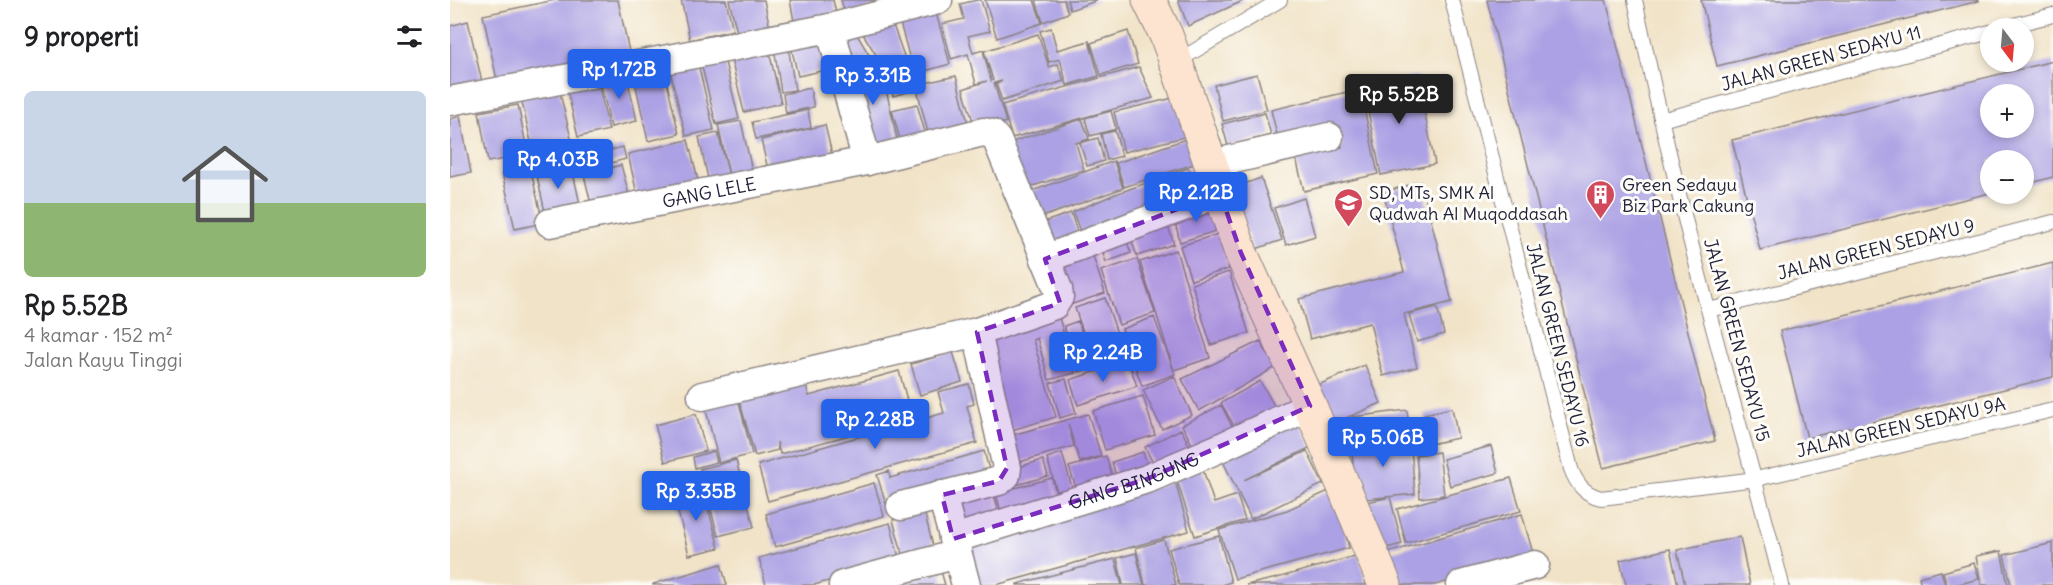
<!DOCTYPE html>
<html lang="id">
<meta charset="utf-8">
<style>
:root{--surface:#fff;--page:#f6f6f6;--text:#202124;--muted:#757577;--accent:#2563eb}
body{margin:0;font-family:Delius,sans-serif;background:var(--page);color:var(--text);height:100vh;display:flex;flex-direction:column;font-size:22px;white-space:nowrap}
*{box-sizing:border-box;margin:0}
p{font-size:20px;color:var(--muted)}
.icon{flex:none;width:33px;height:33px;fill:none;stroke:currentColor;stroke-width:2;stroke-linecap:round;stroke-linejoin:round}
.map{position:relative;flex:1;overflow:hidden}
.drawer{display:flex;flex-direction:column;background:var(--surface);width:450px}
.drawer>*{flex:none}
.needle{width:39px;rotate:164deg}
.buttons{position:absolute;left:1530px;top:18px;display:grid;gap:12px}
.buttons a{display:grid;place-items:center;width:54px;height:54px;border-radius:50%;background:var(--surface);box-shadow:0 3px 9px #0003;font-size:30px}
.price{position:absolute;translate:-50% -51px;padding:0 14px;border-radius:6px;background:var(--accent);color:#fff;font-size:20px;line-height:39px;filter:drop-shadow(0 2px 3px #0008)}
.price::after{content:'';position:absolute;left:50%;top:36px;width:18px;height:14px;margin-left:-9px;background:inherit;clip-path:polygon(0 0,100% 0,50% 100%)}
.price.on{background:#222;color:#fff}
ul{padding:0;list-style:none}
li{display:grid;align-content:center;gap:12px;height:318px;padding:0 24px}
li span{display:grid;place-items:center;height:186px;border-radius:9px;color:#555}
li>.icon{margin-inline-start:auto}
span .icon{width:108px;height:108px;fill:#fffc;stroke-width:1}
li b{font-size:26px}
h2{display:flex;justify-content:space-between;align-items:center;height:72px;padding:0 24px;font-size:26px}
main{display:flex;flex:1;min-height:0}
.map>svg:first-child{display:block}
.building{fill:#aca1e4;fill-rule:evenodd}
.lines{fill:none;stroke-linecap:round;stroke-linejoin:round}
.lane-casing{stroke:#8a8281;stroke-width:16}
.street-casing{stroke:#8a8281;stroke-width:31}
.secondary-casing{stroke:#8a8281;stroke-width:35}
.lane{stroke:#fff;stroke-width:14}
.street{stroke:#fff;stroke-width:28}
.secondary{stroke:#fde4d0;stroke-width:33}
.marked{fill:#7b2cbf;fill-opacity:0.2;stroke:#7b2cbf;stroke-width:4.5;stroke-dasharray:12 8;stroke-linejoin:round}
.labels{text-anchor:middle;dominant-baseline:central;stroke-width:6;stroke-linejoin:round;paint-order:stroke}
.street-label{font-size:18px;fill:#22223b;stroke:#fdfcf7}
.poi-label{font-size:18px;fill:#22223b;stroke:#fdfcf7;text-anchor:start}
</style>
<main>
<section class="drawer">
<h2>9 properti<svg class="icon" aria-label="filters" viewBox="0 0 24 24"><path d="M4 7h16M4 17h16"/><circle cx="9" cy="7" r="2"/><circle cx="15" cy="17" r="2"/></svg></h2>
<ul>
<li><span style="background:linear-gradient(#c9d6e8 60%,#8fb573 0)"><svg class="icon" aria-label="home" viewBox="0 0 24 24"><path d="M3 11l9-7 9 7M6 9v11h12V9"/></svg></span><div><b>Rp 5.52B</b><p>4 kamar · 152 m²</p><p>Jalan Kayu Tinggi</p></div></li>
</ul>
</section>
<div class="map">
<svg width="1603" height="585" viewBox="0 0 1603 585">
<rect width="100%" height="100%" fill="#fdfcf7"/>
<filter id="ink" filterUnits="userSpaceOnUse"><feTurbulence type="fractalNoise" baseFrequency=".0167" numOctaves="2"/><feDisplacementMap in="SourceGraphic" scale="12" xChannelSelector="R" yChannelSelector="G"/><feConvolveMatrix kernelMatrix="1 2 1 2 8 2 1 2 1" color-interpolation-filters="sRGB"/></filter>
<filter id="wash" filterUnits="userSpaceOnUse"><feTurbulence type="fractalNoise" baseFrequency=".008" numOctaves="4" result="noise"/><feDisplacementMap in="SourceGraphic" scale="24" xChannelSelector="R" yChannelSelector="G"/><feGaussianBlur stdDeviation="1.35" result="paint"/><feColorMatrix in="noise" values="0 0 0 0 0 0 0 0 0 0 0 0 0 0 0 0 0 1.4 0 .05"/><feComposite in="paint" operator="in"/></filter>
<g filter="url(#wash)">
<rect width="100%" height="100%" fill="#f1e3c7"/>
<g id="blocks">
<path class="building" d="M105,0H168L181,61L49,89L33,15Z
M231,0H276L283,30L240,40Z
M279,0H314L321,33L289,40Z
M340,0H383L386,13L344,21Z
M391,0H445L395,14Z
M527,0H531L540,31L518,36L523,53L533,50L541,81L543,80L534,51L588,34L599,67L608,64L614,81L552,101L546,84L552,81L544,83L556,122L526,131L513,89L537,81L526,84L518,54L501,59L492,24L514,19L510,4Z
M535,0H584L592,23L547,38Z
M586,0H614L618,13L593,22Z
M617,0H648L620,10Z
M728,0H795L738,26Z
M1037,0H1156L1265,441L1153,468Z
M1251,0H1529V1L1267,66Z
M485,9L500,64L464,74L449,19Z
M18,21L32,82L0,90V26Z
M443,25L459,70L441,79L410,29Z
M403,28L421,58L393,66L383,34Z
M601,28L607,50L639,41L649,76L617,85L610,59L599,62L590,31Z
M377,29L385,68L348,76L339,38Z
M678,31L688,64L651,75L641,43Z
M337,39L345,90L331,92L323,41Z
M317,42L331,103L294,112L279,51Z
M274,58L289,119L266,124L251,63Z
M1603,61V177L1574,185V160H1540V193L1310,250L1282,140ZM1540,94H1574V128H1540Z
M430,62L448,143L416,150L398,69Z
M248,64L264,130L236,136L220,71Z
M689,67L703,98L562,138L552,105Z
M214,70L229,134L198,141L184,77Z
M176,73L187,121L161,127L150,80Z
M807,74L817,110L773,121L764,85Z
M457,76L465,90L443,96L440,81Z
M506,76L520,131L480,141L466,85Z
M967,76L985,164L931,175L913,87Z
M147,78L159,130L128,137L116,85Z
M360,88L364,107L336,113L333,94Z
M109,89L124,151L85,160L71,98Z
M910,89L928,174L854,191L846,158L892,147L888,129L829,143L821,110Z
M736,95L746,134L674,152L664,112Z
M467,104L476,136L451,143L442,110Z
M68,105L78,155L38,162L29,112Z
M358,110L361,128L306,139L302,122Z
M661,111L666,129L640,136L635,118Z
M815,113L821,135L778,146L772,124Z
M10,116L21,173L0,177V119Z
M632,119L639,139L626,143L634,170L570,190L556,144Z
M291,121L304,180L260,188L249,137L268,133L279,175L268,125Z
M375,125L384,163L320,178L311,140Z
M665,131L672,156L657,160L651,134Z
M648,138L654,161L637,166L630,143Z
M739,138L747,163L674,187L666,163Z
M238,140L250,188L189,203L178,154Z
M173,147L176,159L126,172L123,160Z
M120,159L132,213L97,221L85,167Z
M664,161L673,188L584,220L574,194Z
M171,165L181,202L143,212L134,175Z
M80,167L93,223L65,229L52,173Z
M738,168L753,190L633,240L623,212L663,195Z
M811,178L832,240L803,250L782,188Z
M971,182L1002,302L954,314L967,367L933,376L920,323L860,339L849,299L954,272L933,192Z
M854,198L865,236L836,245L824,208Z
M760,202L769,230L730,242L724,218Z
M621,213L631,243L595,255L585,225Z
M716,220L724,244L687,256L679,233Z
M674,234L681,253L656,262L649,242Z
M768,234L779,269L741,280L730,246Z
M639,244L655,293L617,306L601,257Z
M726,250L760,358L724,370L690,262Z
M687,259L705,313L669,325L651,271Z
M1603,263V377L1357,438L1330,331Z
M779,272L799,333L761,345L742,284Z
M655,298L674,354L644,364L625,308Z
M987,307L994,334L967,342L959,314Z
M608,314L625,373L599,380L587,338L583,340L606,417L558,431L531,337Z
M704,317L725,374L692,386L672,329Z
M628,321L643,367L628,372L614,326Z
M810,341L826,367L749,411L732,379Z
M503,352L512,382L470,395L461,364Z
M678,361L687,386L628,405L620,380Z
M915,365L931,403L871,429L854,391Z
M449,371L462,418L330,454L327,442L328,450L305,456L289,399L355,382L359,396Z
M724,376L742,415L712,429L693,390Z
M616,379L626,413L610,418L600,383Z
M810,381L829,414L790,436L771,403Z
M519,384L524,404L517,406L527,443L318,501L308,465L494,413L488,392Z
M693,396L705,435L655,450L643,411Z
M288,398L302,454L269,463L255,406Z
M771,405L787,436L748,456L732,425Z
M1002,408L1008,438L980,444L974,414Z
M957,410L960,434L907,441L903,417Z
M246,414L256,451L215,462L205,425Z
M638,414L651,456L630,462L618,424L624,446L563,464L555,437Z
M846,416L861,447L794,480L857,451L873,484L801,519L769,453Z
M731,429L743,453L707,471L695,447Z
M960,437L965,494L907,500L901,443Z
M1041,446L1048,473L1000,486L993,459Z
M264,451L267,462L245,468L243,457Z
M534,451L541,477L437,507L427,475L439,471L440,478Z
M693,452L700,474L668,483L662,462Z
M989,452L994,495L970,498L966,455Z
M612,453L626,501L611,505L597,458Z
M656,456L665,486L629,497L619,467Z
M286,460L304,527L268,536L250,469Z
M593,460L598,476L566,485L561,469Z
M751,464L764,503L787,495L795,520L745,536L724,472Z
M602,478L609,504L553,520L546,493Z
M1061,478L1071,511L956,543L947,509Z
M725,481L739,531L546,585H525L514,546Z
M424,483L434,516L325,547L316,514Z
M542,486L552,524L504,535L495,497Z
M885,488L899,548L785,579L769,530L837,510Z
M253,489L269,548L239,555L224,496Z
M940,497L952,544L925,551L913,503Z
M474,511L485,554L455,563L443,520Z
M1072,514L1084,557L985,585H946L937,553Z
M440,523L450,561L364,585H316L309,558Z
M769,536L781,582L771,585H729L719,549Z
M1290,537L1300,585H1235L1227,550Z
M714,540L726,585H695L686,548Z
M1603,543V585H1561L1554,555Z
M1220,549L1228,585H1176L1170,560Z
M1551,551L1558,585H1531L1526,556Z
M686,553L694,585H673L667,558Z
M909,555L916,585H796L827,578Z
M665,559L672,585H567V584Z
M1524,563L1529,579L1505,585H1497L1493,572Z
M271,564L277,585H203V584Z
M491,571L495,585H442Z
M1491,571L1495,585H1471L1469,577Z"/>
</g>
</g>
<g filter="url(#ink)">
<use href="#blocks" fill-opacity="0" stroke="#8a8281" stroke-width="1.5"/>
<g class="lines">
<defs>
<path id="lane" d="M1002,0L1121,469C1127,485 1135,494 1151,498L1306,479L1603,410
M1185,0C1207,104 1231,207 1258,309C1282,401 1309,492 1332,585
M1552,28L1603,15
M726,62L830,0
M1211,120L1540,32
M1259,310L1603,222"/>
<g id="street">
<path d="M380,28L417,161"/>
<path d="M0,101L380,28L488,0"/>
<path d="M762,164L879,137"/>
<path id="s1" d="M100,223L417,161L533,132L542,134L547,140L608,289L609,297L604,305L527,332L557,468L556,475L549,481L451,506"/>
<path d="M595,259L770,193"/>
<path d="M252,396L527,332"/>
<path d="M492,495L516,585"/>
<path id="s2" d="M503,539L697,479L765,450L860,406"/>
<path d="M393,585L507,554"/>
<path d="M1011,585L1085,565"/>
</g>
<path id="secondary" d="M699,0L716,35L726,62L791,253L860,406L935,585"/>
</defs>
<use href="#lane" class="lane-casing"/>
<use href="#street" class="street-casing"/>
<use href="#secondary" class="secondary-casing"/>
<use href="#lane" class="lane"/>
<use href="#street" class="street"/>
<use href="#secondary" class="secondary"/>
</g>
</g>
<path class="marked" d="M770,193L791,253L860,406L697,479L503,539L492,495L549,481L557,468L527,332L610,303L595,259Z"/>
<defs>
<symbol id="building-pin" viewBox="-11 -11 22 30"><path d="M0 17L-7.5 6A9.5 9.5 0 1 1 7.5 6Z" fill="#d1495b" stroke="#fdfcf7"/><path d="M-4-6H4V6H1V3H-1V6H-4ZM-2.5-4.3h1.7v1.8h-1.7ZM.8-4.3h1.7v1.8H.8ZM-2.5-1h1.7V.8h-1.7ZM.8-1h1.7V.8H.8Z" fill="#fff"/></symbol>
<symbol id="school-pin" viewBox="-11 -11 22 30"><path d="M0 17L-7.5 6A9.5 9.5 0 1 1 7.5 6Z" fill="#d1495b" stroke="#fdfcf7"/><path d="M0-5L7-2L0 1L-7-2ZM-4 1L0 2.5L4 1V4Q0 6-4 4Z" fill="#fff"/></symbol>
</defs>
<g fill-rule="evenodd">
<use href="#building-pin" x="1134" y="178" width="33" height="45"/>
<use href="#school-pin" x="882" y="186" width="33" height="45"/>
</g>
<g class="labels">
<g class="street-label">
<text transform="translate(1371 58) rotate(-15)">JALAN GREEN SEDAYU 11</text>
<text stroke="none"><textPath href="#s1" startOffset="162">GANG LELE</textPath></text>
<text transform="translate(1426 249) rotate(-14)">JALAN GREEN SEDAYU 9</text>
<text transform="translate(1287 340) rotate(75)">JALAN GREEN SEDAYU 15</text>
<text transform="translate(1108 345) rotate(76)">JALAN GREEN SEDAYU 16</text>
<text transform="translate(1451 427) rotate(-13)">JALAN GREEN SEDAYU 9A</text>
<text stroke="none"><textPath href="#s2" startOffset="190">GANG BINGUNG</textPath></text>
</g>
<g class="poi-label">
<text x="1172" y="184">Green Sedayu<tspan x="1172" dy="21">Biz Park Cakung</tspan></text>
<text x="919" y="192">SD, MTs, SMK Al<tspan x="919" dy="21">Qudwah Al Muqoddasah</tspan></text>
</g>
</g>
</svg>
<div class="buttons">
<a><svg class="needle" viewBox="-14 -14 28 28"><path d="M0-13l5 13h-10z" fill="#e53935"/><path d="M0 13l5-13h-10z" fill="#757577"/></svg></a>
<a>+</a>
<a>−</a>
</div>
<b class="price" style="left:169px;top:100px">Rp 1.72B</b>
<b class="price" style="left:423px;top:106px">Rp 3.31B</b>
<b class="price on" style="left:949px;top:125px">Rp 5.52B</b>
<b class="price" style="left:108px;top:190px">Rp 4.03B</b>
<b class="price" style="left:746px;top:223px">Rp 2.12B</b>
<b class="price" style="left:653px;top:383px">Rp 2.24B</b>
<b class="price" style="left:425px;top:450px">Rp 2.28B</b>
<b class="price" style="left:933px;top:468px">Rp 5.06B</b>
<b class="price" style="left:246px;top:522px">Rp 3.35B</b>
</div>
</main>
